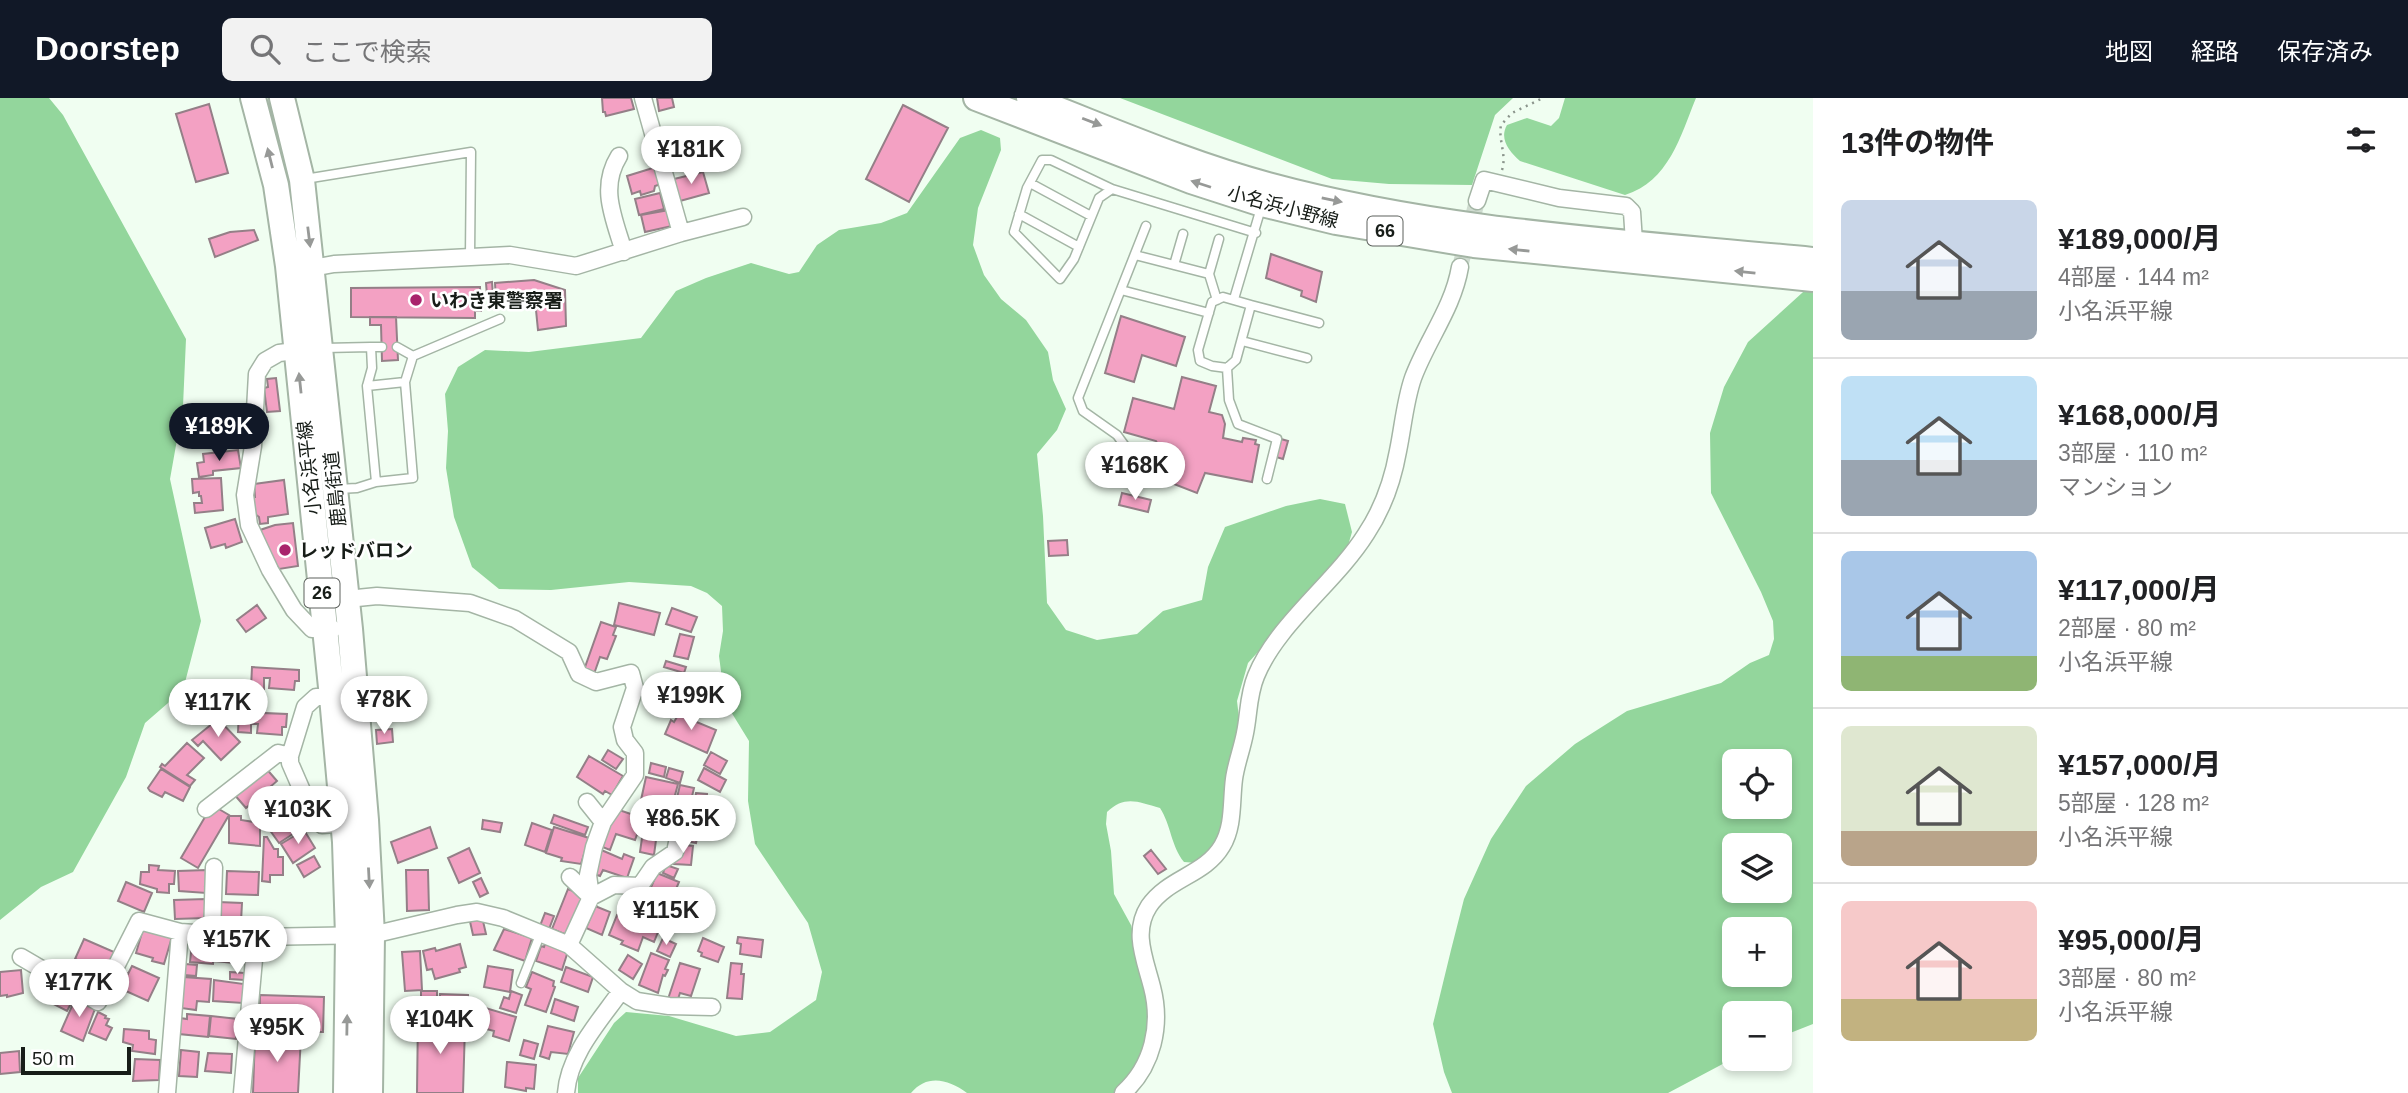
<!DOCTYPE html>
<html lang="ja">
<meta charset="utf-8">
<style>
:root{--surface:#fff;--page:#f2f2f2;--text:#202124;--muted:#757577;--line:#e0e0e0;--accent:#111827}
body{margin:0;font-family:Helvetica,"Noto Sans JP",sans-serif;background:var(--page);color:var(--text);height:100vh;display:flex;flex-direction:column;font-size:26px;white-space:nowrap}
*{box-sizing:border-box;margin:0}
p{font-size:23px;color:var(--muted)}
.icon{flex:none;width:38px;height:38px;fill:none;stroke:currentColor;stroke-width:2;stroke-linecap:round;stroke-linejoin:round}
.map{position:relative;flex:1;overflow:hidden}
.sheet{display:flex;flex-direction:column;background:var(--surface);width:595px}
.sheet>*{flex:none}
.controls{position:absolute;left:1722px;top:651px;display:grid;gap:14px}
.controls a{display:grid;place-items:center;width:70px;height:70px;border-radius:10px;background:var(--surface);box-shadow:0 4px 10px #0003;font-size:35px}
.scale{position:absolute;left:21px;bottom:18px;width:110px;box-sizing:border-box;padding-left:7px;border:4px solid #171d18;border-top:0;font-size:19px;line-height:24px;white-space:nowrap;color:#171d18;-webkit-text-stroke:5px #fff;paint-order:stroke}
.price{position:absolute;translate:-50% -60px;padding:0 16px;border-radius:24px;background:#fff;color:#222;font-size:23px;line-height:46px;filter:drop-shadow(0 2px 4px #0008)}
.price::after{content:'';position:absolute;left:50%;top:42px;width:21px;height:16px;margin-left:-10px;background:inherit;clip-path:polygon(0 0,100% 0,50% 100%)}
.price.selected{background:var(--accent);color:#fff}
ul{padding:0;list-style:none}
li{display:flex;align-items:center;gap:21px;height:175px;padding:0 28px}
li+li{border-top:2px solid var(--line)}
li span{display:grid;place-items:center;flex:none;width:196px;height:140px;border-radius:10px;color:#555}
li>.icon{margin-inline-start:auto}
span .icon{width:84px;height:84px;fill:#fffc;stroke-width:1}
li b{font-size:30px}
h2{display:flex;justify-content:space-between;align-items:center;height:84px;padding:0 28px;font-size:30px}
header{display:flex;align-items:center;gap:42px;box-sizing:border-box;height:98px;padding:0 35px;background:var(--accent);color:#fff}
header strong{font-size:33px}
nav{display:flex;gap:38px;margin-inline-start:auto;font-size:24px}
.search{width:490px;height:63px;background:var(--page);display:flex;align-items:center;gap:18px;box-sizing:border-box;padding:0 24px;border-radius:10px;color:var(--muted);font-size:26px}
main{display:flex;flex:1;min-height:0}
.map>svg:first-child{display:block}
.forest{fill:#93d69c;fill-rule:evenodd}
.water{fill:#95d89d}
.building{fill:#f3a1c3;stroke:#947f87;stroke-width:2}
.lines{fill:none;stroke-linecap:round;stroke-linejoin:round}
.minor-tunnel{stroke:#cfdcd0;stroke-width:16;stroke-dasharray:16 8;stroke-linecap:butt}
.service-casing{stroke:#a4b5a5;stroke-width:11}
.minor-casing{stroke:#a4b5a5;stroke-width:19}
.primary-casing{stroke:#a4b5a5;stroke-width:28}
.path{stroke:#8b958c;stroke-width:2.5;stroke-dasharray:2 5;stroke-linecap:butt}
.service{stroke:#fff;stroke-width:8}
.minor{stroke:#fff;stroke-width:16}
.primary{stroke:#fff;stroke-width:24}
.oneway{fill:#979997}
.poi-dot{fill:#a9236c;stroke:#fff;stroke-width:2.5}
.labels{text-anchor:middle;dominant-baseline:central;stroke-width:5;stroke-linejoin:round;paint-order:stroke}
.shield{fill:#fff;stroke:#5d615d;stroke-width:2}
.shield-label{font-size:18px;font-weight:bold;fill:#171d18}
.street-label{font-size:19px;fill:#171d18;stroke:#fff}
.poi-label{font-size:19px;font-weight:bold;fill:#171d18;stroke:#fff;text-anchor:start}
</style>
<header>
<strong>Doorstep</strong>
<div class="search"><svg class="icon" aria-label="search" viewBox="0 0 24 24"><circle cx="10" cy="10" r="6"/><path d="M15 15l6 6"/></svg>ここで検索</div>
<nav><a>地図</a><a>経路</a><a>保存済み</a></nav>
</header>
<main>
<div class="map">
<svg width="1813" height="995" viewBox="0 0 1813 995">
<rect width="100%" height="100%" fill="#f0fef1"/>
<path class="forest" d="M0,0H49L63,17L186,241L183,308L170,381L201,523L183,592L145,625L126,679L73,774L41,789L0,822Z
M1120,0H1513L1495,17L1472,87L1389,86L1332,81Z
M981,32L1000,40L1001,52L978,110L973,147L984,177L1001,201L1026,222L1048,254L1053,282L1066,311L1057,332L1037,356L1043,418L1047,505L1066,532L1097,542L1137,536L1163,513L1202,502L1208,469L1225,429L1286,408L1320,401L1345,406L1352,434L1345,458L1248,565L1237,603L1240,628L1225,721L1213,749L1197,765L1184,764C1171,748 1171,727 1160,710C1138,704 1125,697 1107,714L1106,726L1111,753L1114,796L1131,827L1148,894L1149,937L1139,972L1115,995H967C948,981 927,976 911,995H578V980L614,925L626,914L669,918L736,938L770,934L816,902L822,874L808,825L755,746L748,703L749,643L725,604L719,558L723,533L722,508L707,495L691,488L629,484L551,492L499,491L472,469L454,419L446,370L448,333L445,296L458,269L485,252L529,254L641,240L676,193L706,180L751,165L789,176L799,174L817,147L839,132L881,125L907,115L960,40Z
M1813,185V926L1780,939V915H1734V960L1668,995H1452L1444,974L1433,926L1451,852L1464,801L1491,741L1526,688L1575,646L1627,613L1721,585L1750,565L1769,557L1774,541L1773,523L1761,494L1711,395L1710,335L1724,289L1748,244ZM1734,663H1780V709H1734ZM1734,747H1780V793H1734ZM1734,831H1780V877H1734Z"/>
<path class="water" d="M1565,0H1696C1680,39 1669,83 1625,97L1520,63C1509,53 1499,41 1507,27L1527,20L1551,28L1559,20Z"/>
<path class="building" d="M602,0H631L634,11L606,18L605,14H603Z
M657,0H672L674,9L659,13Z
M209,6L228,75L196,84L176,16Z
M903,7L948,30L909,104L866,81Z
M699,41L703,63L682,68L681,64L674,66L670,48Z
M656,69L661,86L655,88L654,93L641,97L640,93L632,96L627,78Z
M703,74L709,95L680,103L674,81Z
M660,95L664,111L639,117L635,101Z
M669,112L672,128L645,134L641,117Z
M254,132L258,142L215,159L209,141L230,134Z
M1271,156L1322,174L1316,204L1301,198L1302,193L1266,180Z
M534,182L565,192L566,228L538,232L535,202L496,203L495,185Z
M492,184L493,197H487L486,185Z
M480,189L481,213H475V220L351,219V190Z
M1121,218L1185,239L1176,268L1142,257L1134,284L1105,275Z
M370,219H396L398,262L382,263L381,227H370Z
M1182,279L1216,288L1209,314L1222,317L1225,326L1223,340L1242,344L1243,340L1256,342L1255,346L1259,347L1252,384L1205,375L1197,395L1166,383L1171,370L1156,343L1124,334L1133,300L1174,311Z
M276,280L280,313L267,314L264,290L268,289L267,281Z
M1274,339L1288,343L1283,361L1269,357Z
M238,352L241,370L213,373V377L199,379L197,365L204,364L203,356Z
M221,380L223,412L195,415L194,405H202L201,398H199V394L193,395L192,381Z
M284,382L288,416L268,419V425L260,426L259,419L255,416L252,399H255L254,386Z
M1122,395L1151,402L1148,414L1119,407Z
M235,421L242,444L226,450L225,446L211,450L205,430Z
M293,425L298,468L273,472L260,432L275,427Z
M1067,442L1068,457L1049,458L1048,443Z
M619,505L660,515L654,537L614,527Z
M257,507L266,520L246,534L237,522Z
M672,510L697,519L691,534L666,526Z
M601,524L616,529L613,537L616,538L607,561L600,559L594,576L584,572Z
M680,536L694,539L688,561L674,558Z
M666,563L686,569L684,575L664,569Z
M252,569L299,572V583H295L294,592L269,590L270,580H264V591L251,590Z
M681,612L696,619L694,623L716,632L707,655L665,636L671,622L674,624Z
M239,614L287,616L286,629H282V637L257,635L258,626H251V635L238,634Z
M218,621L240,644L221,662L203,643L198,648L192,642Z
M392,631L393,644L377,646L376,632Z
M187,645L204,660L187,677L195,682L190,688L160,669L162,666L165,668Z
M608,652L623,661L616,671L602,662Z
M711,654L727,663L720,676L704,667Z
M589,658L623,678L612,697L605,693L603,696L577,679Z
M651,665L666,669L664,679L649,675Z
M264,668L277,683L246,710L233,695Z
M669,670L683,674L680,685L666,680Z
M704,670L726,682L720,694L698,682Z
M161,671L190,689L183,703L165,694L162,699L150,693L148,690Z
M646,679L678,686L671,712L659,709L660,706L641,702Z
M680,687L694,690L689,711L675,708Z
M285,693L294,708L264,726L252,713Z
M696,695L707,696L706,708L694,706Z
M212,707L229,717L198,770L181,760Z
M616,711L643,720L635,742L616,736L610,752L600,748Z
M682,712L702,716L696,745L676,741Z
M290,717L299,732L279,745L269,731Z
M554,717L588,729L585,737L551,725Z
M229,718H241V722L260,725V748L229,745Z
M483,722L502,725L500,734L482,731Z
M532,725L552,732L545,754L525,747Z
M430,729L437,750L398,765L391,744Z
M554,729L589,740L581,766L561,763L562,760L546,755Z
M304,732L315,750L293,765L281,746Z
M264,739H267L274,751H278V759H283V777H270V784L262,783Z
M642,740L656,742L654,757L640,754Z
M676,746L693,748L691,767L674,766Z
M469,750L480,775L459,785L448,760Z
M599,751L622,761L624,756L634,760L627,780L603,772L600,778L591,775Z
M1151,752L1166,771L1158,776L1144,758Z
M314,758L320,769L304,779L297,767Z
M149,767L159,768L158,772L175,773L174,786H169V795L157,794V791L140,786L141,774H149Z
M666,767L678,771L674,780L663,775Z
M207,772L208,788L205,789L206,795L179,793L178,773Z
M406,772H428L429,812L407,813Z
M227,773L259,774L258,797L226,796Z
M657,775L679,784L671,803L649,794Z
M481,780L488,795L480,799L473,784Z
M126,784L152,795L144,814L118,803Z
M568,791L583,797L567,837L552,831Z
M206,801V820L175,821L174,802Z
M218,804L242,805L241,824H233V826L217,824Z
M595,808L610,814L602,837L586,830Z
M545,815L554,818L549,831L540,828Z
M617,817L658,834L654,844L643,839L638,853L621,846L623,843L609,837Z
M469,819L483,823L486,836L473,837Z
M143,831L172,839L164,866L152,863L153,860L136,855Z
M504,831L532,840L525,863L494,852Z
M738,839L763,842L761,859L740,856L741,846L737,845Z
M663,840L676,846L670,859L657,853Z
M703,840L724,849L718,864L701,858L702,855L698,853Z
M84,841L114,854L105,875L75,861Z
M192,845L214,847L213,866L190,864Z
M217,846L241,849V852H245L244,866L215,863Z
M460,846L466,869L459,871L460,874L435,881L432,871L427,872L423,853L435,850L436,853Z
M545,846L568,853L562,872L536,863L541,848L544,849Z
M420,853L422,892L405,893L402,854Z
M651,855L669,862L665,871L668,872L665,878L663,877L658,895L639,887Z
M628,857L642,866L633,881L619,872Z
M680,865L700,871L691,898L680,895L677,904L668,901Z
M731,865L742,866L741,876H744L742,901L727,900Z
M185,866L197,867L196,878L184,877Z
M132,868L159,880L148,903L126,893L124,896L111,890L120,872L128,876Z
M488,868L513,872L510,894L484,889Z
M566,869L593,879L588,894L561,884Z
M21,872L23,895L7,899V897L0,898V874Z
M230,874L244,875V882L230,881Z
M532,874L554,883L553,888L555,889L546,914L525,907L531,891L526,889Z
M183,879L211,881L209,904L197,903L196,912L181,910Z
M214,882L244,886L243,905L213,903Z
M51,885L75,898L67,913L42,900Z
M421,893H437V908L421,907Z
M511,893L522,897L516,915L500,910L504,899L509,901Z
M440,896L468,897L467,922L440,921Z
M260,897L324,899L323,934L259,933Z
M76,899L96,908L83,943L61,933Z
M555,901L578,909L574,923L551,915Z
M482,909L516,919L509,943L493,938L494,933L479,929Z
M98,914L106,918L105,920L109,921L106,927L112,930L106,942L89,935Z
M187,916L210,918L208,939L179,936L180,920L187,921Z
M418,916H439V927L465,928L463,995H417Z
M211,918L238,921L236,941L209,938Z
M548,928L574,934L568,956L551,954L549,961L540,958Z
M124,931L149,933V941L156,942L155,956L132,953L133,947L123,944Z
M255,936L301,938L298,995H253Z
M524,942L538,946L534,961L520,957Z
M181,952L199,954L197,979L179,978Z
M19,953L20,974L0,976V955Z
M208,955L232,956L231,975L205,973Z
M135,961L160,962L159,982L133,983Z
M507,964L536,967L534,991L526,990V993L505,989Z"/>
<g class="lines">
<path class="minor-tunnel" d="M1460,169L1477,103"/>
<defs>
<path id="service" d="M305,81L471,54L470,159
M1030,85L1091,118
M1112,91L1051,62H1042L1027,90L1014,134L1060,181L1074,161L1099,100L1112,91L1256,135
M1019,116L1079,149
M1135,157L1209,176L1217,202
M1174,167L1183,136
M1209,176L1219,141
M1121,192L1209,215
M1223,199L1251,207L1236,262L1227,270L1212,268L1200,263L1198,252L1212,204Z
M1234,201L1261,110
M1251,207L1319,225
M1242,243L1307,260
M371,249H382
M397,249L413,258L500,221
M324,250L371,249L372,270L367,288L376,384L357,390L338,391
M1227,270L1229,302L1238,326L1277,341L1267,381
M405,284L413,258
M367,288L405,284L413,380L376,384
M1130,355L1117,337L1083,313L1078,300L1146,128
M521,885L540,837"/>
<path id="minor" d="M643,0L681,135
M619,58C599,90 614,120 624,154
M1477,103L1484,82L1559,100L1626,108L1632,114L1634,144
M312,170L334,166L510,157L576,168L681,135L743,119
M303,252L279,255L265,263L257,276L253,348L245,397L249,427L270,472L294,512L312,531H333
M347,501L377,498L470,505L515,521L569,554L579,576L596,584L631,575L635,590L622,629L625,642L635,655V677L603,724L594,749L588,777L591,799L569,847
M339,599H316L305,609L290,658V665L313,718L322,727L350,725
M587,704L603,724
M206,711L278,655L290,658
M570,779L591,799L614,787L640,788L653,769L675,754L683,717
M212,837L214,769
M21,859L98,904L139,823L180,834
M167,995L180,834L256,839L372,837L457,817L477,814L503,820L569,847L621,893L637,903L669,908L712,909
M242,995L256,839
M566,995C569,956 599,924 621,893
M1123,995C1153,968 1162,927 1152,889C1145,861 1132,834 1149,808C1168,780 1205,777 1222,748C1234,728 1231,704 1234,681C1236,666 1242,651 1245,635C1249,616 1248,597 1256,578C1277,526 1335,485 1366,436C1382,412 1393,381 1398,353C1403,329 1405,303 1413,280C1427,242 1453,210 1460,169"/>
<path id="primary" d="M253,0L276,87L288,168L332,599L345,744L348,838L346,995
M282,0L302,82L350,531L366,722L372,837L370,995
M976,0L1191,83L1262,106L1336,124L1474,147L1813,181
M1029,0C1107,30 1186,65 1268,87C1445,135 1631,144 1813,162"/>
</defs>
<use href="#service" class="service-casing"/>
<use href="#minor" class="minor-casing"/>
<use href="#primary" class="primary-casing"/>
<path class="path" d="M1502,72C1507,57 1498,42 1501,27L1512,15L1543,0"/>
<use href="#service" class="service"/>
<use href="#minor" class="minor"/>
<use href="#primary" class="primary"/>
</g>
<defs><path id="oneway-solid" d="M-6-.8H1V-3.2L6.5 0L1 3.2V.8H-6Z" transform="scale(1.75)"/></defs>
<g class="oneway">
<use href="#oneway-solid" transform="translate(1092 24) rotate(21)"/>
<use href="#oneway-solid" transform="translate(270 60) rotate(-104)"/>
<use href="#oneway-solid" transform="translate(1201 86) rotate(-162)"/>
<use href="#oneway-solid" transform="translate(1332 102) rotate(12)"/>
<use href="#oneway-solid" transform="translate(309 139) rotate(83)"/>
<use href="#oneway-solid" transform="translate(1519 152) rotate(-174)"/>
<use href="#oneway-solid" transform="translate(1745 174) rotate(-174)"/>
<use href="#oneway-solid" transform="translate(300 285) rotate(-96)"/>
<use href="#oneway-solid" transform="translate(369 780) rotate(87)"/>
<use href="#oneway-solid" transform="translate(347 927) rotate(-89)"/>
</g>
<g class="poi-dot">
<circle cx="416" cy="202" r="7"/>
<circle cx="285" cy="452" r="7"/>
</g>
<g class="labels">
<g class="shield">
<rect x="1367.5" y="118.5" width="35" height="29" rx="5"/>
<rect x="304.5" y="480.5" width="35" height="29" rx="5"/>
</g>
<g class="shield-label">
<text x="1385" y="133">66</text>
<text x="322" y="495">26</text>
</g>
<g class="street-label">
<text transform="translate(1283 109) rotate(15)">小名浜小野線</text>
<text transform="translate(309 370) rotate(-96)">小名浜平線</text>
<text transform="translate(335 391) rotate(-96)">鹿島街道</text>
</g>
<g class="poi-label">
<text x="430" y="202">いわき東警察署</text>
<text x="299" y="452">レッドバロン</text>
</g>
</g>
</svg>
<div class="controls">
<a><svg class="icon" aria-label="locate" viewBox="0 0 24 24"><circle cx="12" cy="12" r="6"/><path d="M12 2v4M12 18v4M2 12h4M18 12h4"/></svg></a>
<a><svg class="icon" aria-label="layers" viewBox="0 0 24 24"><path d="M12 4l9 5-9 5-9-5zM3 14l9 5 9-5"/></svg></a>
<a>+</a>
<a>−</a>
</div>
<div class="scale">50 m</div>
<b class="price" style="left:691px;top:88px">¥181K</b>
<b class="price selected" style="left:219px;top:365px">¥189K</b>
<b class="price" style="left:1135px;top:404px">¥168K</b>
<b class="price" style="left:691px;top:634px">¥199K</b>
<b class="price" style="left:384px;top:638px">¥78K</b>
<b class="price" style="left:218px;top:641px">¥117K</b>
<b class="price" style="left:298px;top:748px">¥103K</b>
<b class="price" style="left:683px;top:757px">¥86.5K</b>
<b class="price" style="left:666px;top:849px">¥115K</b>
<b class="price" style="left:237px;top:878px">¥157K</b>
<b class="price" style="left:79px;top:921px">¥177K</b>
<b class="price" style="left:440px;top:958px">¥104K</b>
<b class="price" style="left:277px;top:966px">¥95K</b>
</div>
<section class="sheet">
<h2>13件の物件<svg class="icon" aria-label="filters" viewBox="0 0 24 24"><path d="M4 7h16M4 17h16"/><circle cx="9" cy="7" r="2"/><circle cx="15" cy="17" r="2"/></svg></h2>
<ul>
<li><span style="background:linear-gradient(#c9d6e8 65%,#9aa5b1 0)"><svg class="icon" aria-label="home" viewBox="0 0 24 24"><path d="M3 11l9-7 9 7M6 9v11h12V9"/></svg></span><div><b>¥189,000/月</b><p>4部屋 · 144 m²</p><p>小名浜平線</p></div></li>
<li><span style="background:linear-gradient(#bfe0f5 60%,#9aa5b1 0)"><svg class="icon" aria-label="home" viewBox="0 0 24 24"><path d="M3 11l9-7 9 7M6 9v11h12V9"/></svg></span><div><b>¥168,000/月</b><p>3部屋 · 110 m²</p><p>マンション</p></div></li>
<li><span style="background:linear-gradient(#a9c7e8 75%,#8fb573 0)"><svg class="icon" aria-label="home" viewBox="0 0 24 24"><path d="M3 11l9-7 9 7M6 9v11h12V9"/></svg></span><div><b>¥117,000/月</b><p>2部屋 · 80 m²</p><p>小名浜平線</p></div></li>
<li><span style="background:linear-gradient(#dfe7d0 75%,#b9a48a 0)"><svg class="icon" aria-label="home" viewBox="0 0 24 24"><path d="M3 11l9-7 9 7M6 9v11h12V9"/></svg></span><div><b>¥157,000/月</b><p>5部屋 · 128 m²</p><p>小名浜平線</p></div></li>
<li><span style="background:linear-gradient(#f6c9c9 70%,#c2b280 0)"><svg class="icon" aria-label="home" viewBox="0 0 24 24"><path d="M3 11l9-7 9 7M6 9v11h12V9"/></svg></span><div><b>¥95,000/月</b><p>3部屋 · 80 m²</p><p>小名浜平線</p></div></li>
</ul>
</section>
</main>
